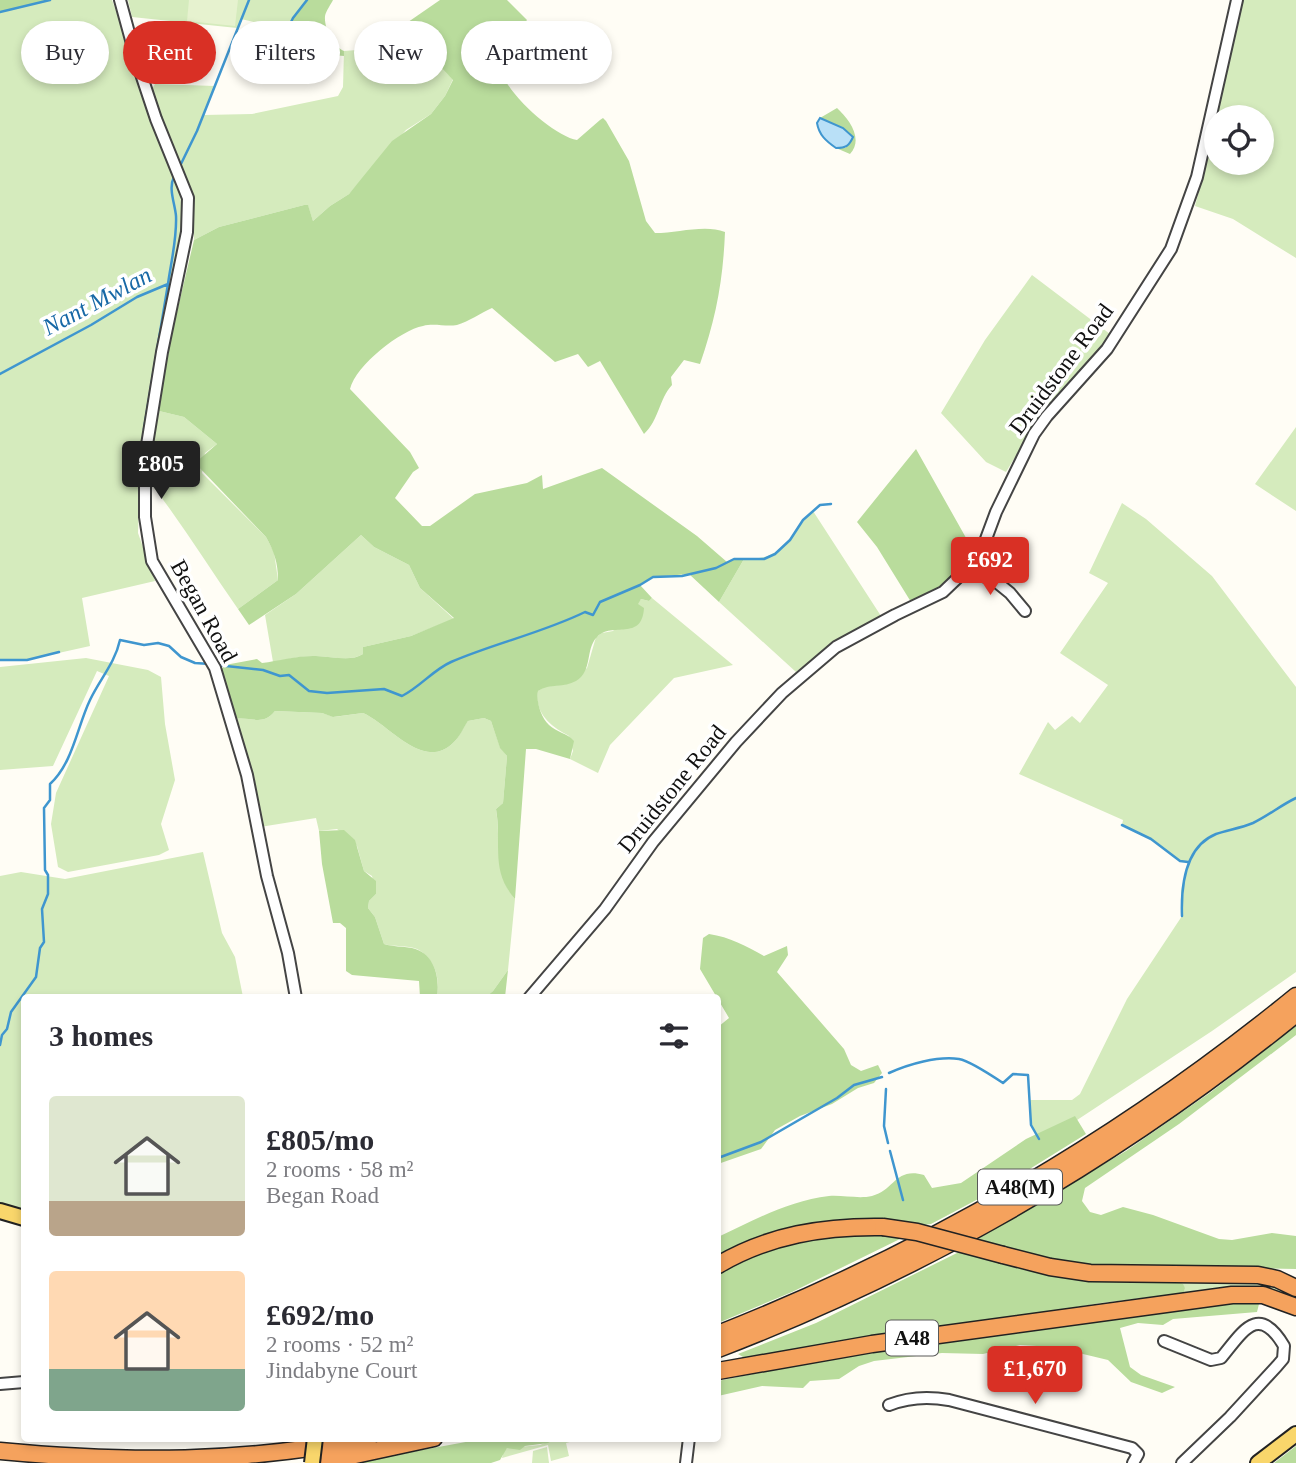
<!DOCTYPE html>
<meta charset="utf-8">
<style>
:root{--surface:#fff;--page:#f2f2f3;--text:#2b2b33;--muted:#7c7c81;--accent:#d93025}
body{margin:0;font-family:Georgia,serif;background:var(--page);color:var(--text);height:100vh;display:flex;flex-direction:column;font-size:26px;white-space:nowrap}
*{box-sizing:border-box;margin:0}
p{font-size:23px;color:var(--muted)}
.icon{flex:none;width:38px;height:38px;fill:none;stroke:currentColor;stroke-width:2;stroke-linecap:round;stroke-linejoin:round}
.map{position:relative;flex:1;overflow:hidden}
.details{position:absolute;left:21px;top:994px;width:700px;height:448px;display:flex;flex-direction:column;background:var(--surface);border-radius:7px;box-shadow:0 4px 10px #0003}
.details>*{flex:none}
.guide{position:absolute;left:21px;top:21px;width:700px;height:63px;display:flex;gap:14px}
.fabs{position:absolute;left:1204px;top:105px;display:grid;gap:14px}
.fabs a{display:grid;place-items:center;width:70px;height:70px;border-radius:50%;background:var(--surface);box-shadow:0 4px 10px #0003;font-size:35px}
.price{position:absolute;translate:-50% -60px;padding:0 16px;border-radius:7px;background:var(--accent);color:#fff;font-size:23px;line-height:46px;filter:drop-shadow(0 2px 4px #0008)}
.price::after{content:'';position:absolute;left:50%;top:42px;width:21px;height:16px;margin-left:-10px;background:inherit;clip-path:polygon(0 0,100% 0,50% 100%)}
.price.active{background:#222;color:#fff}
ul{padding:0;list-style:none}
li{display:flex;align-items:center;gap:21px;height:175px;padding:0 28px}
li span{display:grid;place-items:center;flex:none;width:196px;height:140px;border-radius:7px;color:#555}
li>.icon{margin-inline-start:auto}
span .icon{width:84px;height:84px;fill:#fffc;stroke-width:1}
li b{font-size:30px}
h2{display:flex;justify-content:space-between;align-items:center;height:84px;padding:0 28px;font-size:30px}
.chip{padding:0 24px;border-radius:32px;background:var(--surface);box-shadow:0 4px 10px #0003;font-size:24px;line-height:63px}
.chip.active{background:var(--accent);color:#fff}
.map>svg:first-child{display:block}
.green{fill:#d5ebbd;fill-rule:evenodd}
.forest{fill:#b9dc9c}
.pitch{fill:#e6f2cf}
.water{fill:#b9e0f7;stroke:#3f96cf;stroke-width:2}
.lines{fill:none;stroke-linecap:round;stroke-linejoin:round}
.stream{stroke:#3f96cf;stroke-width:2.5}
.minor-casing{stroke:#444;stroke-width:14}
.major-casing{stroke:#222;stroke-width:18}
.highway-casing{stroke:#222;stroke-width:19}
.minor{stroke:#fff;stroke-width:10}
.major{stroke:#f9d66b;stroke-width:14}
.highway{stroke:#f5a25d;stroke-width:16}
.major-bridge-casing{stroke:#222;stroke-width:18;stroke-linecap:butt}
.highway-bridge-casing{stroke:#222;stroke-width:19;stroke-linecap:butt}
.major-bridge{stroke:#f9d66b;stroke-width:14}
.highway-bridge{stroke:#f5a25d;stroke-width:16}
.labels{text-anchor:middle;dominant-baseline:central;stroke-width:7;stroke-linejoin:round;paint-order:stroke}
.shield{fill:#fff;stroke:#585858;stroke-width:2}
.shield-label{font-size:21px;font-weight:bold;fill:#111}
.street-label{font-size:23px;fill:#111;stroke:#fff}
.water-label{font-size:24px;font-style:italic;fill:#1768a6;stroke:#fff}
</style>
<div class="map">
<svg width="1296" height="1463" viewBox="0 0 1296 1463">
<rect width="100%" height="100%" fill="#fffdf5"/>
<path class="green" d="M50,0H112L179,185L183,220V239L149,391L141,452L138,533L155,581L82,598L90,646L27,660H0V12Z
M128,0H307L289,26V30L241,19L237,28L132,17Z
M1241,0H1296V258L1233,219L1195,206L1206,165ZM1216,117H1262V163H1216Z
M383,48C394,49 408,47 418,50C427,52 445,72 453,79L445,96L431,114L406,130L349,194L330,206L313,221L308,206L304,205L219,227L194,240L193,198L151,91L155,84L215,86L204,115L252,114L338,96L343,87L344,51Z
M1032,275L1110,334L1105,346L1028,436L1006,472L986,462L941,413L985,340Z
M159,411L184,417L217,444L205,453L202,473L266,537L274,552L278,580L238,609C208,566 181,522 149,481L152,442Z
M1296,427V511L1255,484Z
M1122,503L1146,519L1212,576L1296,687V972L1212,1031L1071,1124L1039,1139L1031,1125L1029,1100H1072L1080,1094L1127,999L1182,916L1181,891L1188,862L1180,861L1151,839L1122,825L1123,820L1019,774L1048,722L1055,730L1072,716L1080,723L1108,685L1060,653L1108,583L1089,573Z
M813,511L881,616L830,647L796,672L719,602L744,559C787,560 787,536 813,511Z
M361,535L374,547L409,565L420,588L454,619L411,636L363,647V654C348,663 329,655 313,656C300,656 286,660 273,662L265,615L296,594Z
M652,598L733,665L674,678L610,745L598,773L570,759L573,751L569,736C552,727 534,714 538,691L544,687L566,684L587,668L596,637L602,633L613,631L641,599L649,601Z
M86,658L148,670L161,677L165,724L175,780L161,824L169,850L159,855L68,872L58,867L51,824L56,793L109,676L97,671L53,766L0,770V667Z
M275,711L322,713L334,717L363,713C389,724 423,772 453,743C460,737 462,728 468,721L484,718L491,721L500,747L507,756L503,803L496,809C501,840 493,874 515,899L508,970L493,991L486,997H437C440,979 436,959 417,949C407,945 394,947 384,944L375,917L368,908L369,901L376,894L372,876L364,871L357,846L337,829L319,831L316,818L260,827L235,719C251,716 262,727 275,711Z
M203,852L222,933L235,957L243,997L24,998V1211L0,1206V876L21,872L65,879Z
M1173,1279C1215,1280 1258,1275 1296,1295V1302L1234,1288L1184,1293L1185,1288Z
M554,1439H581L566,1443L569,1456L551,1461L548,1445L502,1458L504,1450L507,1448L540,1445Z
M547,1447L549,1463H532L533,1451Z"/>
<path class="forest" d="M0,0H50L0,12Z
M307,0H333C331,4 326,11 325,16C324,29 333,46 344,51V56L309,53L289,34C288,19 300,12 307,0Z
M440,0H507L527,20C518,34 502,44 500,61C496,86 554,137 577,140L600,120L603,118L606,121L629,161L646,221L655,233C678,233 705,224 725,232C723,281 716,318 700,364L684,360L671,377L672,385C659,399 659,420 644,434L600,361L588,367L578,354L555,362L492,308C481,313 468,322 457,325C446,327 434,323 423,326C401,330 356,365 350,389L410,452L419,468L413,472L395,498L422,526H430L475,494L527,483L542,475L543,489L602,468L697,536L727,562L734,559H744L719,602L689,574L653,577L640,585L652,598L649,601L641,599L638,604L644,608C642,642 612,621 597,637C585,649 593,671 576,681C564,688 550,683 538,691C536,702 541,717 549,725C556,732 567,733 574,741L570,759L536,749H526L515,899C490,871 502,843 496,809L503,803L507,756L500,748L491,721L484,718L468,721C463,728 460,737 453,743C423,772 389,724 363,713L333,717L322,713L275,711C262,727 251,716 235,719L220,671L225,665L257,659L262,663C278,661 296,656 313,656C329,655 349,663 363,654V647L411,636L454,618L420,588L409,565L374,547L361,535L296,594L249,625L238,609L278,580C278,563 274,551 266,537L195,463L217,444L184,417L159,411L169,346L194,240L219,227L304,205H308L313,221L330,206L349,194L392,141L431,114L445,96L453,80C446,72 427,52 418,50C408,47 394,49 383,48L394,38L398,29Z
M837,108C849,119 864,139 850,154L836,148H846L842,128L820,118Z
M916,449L974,552C956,579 941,589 911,602L877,547L857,522Z
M344,830L355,840L364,871L376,881V894L369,901L368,908L375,917L384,944C393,947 402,946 412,948C435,953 440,978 437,997H420L419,981L352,975L346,971V928L340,923H333L322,864L319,831Z
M709,934C730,937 746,946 764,956L787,946L788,955L777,972L844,1049L851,1065L861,1071L878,1065L882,1073L874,1083L858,1088L832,1104L800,1116L775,1130L761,1149L718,1164V1027L729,1018L700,969L703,938Z
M508,970L505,997H486L493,991Z
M1296,1026V1035L1283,1045L1179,1124L1085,1188L1082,1201L1090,1212L1101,1215L1123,1207L1153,1215L1219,1239L1232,1240L1272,1233L1296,1236V1269L1082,1265L1042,1258L982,1242L979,1238L1126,1151L1211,1092Z
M1075,1116L1086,1134L999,1188L931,1224L916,1226L879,1219L826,1221L782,1230L718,1259V1237C754,1220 788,1201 829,1196C843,1195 859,1199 872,1196C895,1190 895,1167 924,1175L932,1188L961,1183L1026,1139Z
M877,1234L902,1238L792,1292L718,1323V1275C771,1242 816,1237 877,1234Z
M961,1251L1107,1282L1173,1279L1183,1284L1185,1288L1184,1293L1101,1303L748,1360L738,1354L816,1323Z
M1247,1299L1259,1304L1257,1312L1173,1319L1163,1325L1138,1323L1120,1328L1130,1367L1141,1375L1175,1387L1162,1393L1131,1382L1108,1360L1083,1354L1070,1348L1020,1345L983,1354L942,1353L874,1361L859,1366L839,1379L810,1381L803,1388L762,1386L718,1396V1381L849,1355Z
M482,1439H554L548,1443L525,1446L520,1450L507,1448L500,1460L491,1463H351Z
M1296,1446V1463H1274Z"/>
<path class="pitch" d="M189,0H238L235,26L187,21Z"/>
<path class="water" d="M820,118L843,128L853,137C849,146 846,148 836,148C826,141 819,135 817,123Z"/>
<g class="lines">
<path class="stream" d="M0,12L50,0
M540,41L570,72
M306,50L289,34V26L293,18L307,0
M179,168L197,131L249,0
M0,374L91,325L137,297L168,284C171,262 177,239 176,216C175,204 168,188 174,177
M144,429L168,284
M0,660H27L59,652
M217,665L263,670L280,676L289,675L309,691L327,693L384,689L402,696C420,687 433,670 451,662C495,643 542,633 585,612L593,615L600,602L640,585L653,577L682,576L716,568L734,559H764L775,554L790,540L803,520L820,505L831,504
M1122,825L1151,839L1180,861L1188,862
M1182,916C1181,888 1184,847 1216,834C1228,830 1241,828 1253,823C1268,816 1281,805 1296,798
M0,1045L2,1035L7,1029L11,1012L36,977L40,948L44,942L42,909L48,894V875L45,870L44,808L50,800V784C73,763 77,727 90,700C100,679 115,663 120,640L144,645L158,643L169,646L181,657L195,663L210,664
M889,1073C909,1064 937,1056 959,1059C970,1061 994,1077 1003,1083L1013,1074L1028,1075L1031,1125L1039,1139
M886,1089L884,1126L888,1143
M890,1151L903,1200
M718,1158L761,1142L837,1098L854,1085L882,1077"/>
<defs>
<path id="minor" d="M120,0L137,62L156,119L188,198L187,232L162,352L145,457V517L152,561L215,668L247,775L267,876L288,953L296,998
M966,570L994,580L1010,593L1025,611
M529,998L605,909L653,842L736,742L782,693L836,647L895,615L943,592L966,570L983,547L996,512L1034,434L1047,416L1107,349L1171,249L1197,177L1237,0
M1164,1341L1211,1360L1221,1358C1242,1333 1258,1302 1284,1346L1283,1359L1277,1366L1230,1417L1182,1463
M0,1384L24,1382
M889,1405C909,1397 927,1396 949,1400L1132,1448L1138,1454L1133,1463
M686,1463L689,1438"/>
<path id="major" d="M0,1211L24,1218
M1258,1463L1296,1434"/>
<path id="highway" d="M1003,1255L1050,1267L1090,1273L1258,1275L1277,1279L1296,1288
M718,1265C769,1235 824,1226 883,1227
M718,1334C926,1252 1122,1138 1296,996
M718,1349C926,1269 1122,1155 1296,1014
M718,1371L872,1344L1232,1295H1263L1296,1307
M0,1451C127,1463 244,1463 369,1438
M318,1463L434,1438"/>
</defs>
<use href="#minor" class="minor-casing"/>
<use href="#major" class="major-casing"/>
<use href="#highway" class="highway-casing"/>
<use href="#minor" class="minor"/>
<use href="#major" class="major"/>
<use href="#highway" class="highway"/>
<defs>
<path id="major-bridge" d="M312,1463L315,1438"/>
<path id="highway-bridge" d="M883,1227L917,1232L1003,1255"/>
</defs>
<use href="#major-bridge" class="major-bridge-casing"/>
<use href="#highway-bridge" class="highway-bridge-casing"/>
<use href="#major-bridge" class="major-bridge"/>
<use href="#highway-bridge" class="highway-bridge"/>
</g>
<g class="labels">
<g class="shield">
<rect x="978" y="1169.5" width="84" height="35" rx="5"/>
<rect x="886" y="1320.5" width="52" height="35" rx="5"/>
</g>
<g class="shield-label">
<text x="1020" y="1187">A48(M)</text>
<text x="912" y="1338">A48</text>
</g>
<g class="street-label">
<text transform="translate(1061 369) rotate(-53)">Druidstone Road</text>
<text transform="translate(204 611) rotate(61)">Began Road</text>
<text transform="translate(672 789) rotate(-51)">Druidstone Road</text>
</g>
<g class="water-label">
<text transform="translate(97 301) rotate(-28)">Nant Mwlan</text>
</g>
</g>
</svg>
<div class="fabs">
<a><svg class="icon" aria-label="locate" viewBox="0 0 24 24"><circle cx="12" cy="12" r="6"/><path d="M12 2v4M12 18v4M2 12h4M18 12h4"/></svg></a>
</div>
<b class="price active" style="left:161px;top:501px">£805</b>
<b class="price" style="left:990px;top:597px">£692</b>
<b class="price" style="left:1035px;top:1406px">£1,670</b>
<div class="guide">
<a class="chip">Buy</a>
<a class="chip active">Rent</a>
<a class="chip">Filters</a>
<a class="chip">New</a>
<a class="chip">Apartment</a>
</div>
<section class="details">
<h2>3 homes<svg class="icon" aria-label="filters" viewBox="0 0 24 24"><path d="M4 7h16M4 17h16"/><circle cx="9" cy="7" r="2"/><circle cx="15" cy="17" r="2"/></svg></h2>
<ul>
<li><span style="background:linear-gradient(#dfe7d0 75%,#b9a48a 0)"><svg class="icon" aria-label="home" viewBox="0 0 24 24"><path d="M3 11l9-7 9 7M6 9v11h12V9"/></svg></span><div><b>£805/mo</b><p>2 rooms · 58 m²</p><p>Began Road</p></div></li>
<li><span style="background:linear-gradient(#ffd9b3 70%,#7fa58c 0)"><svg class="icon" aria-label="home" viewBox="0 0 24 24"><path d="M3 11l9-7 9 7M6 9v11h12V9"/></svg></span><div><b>£692/mo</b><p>2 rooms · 52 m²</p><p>Jindabyne Court</p></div></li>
</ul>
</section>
</div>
